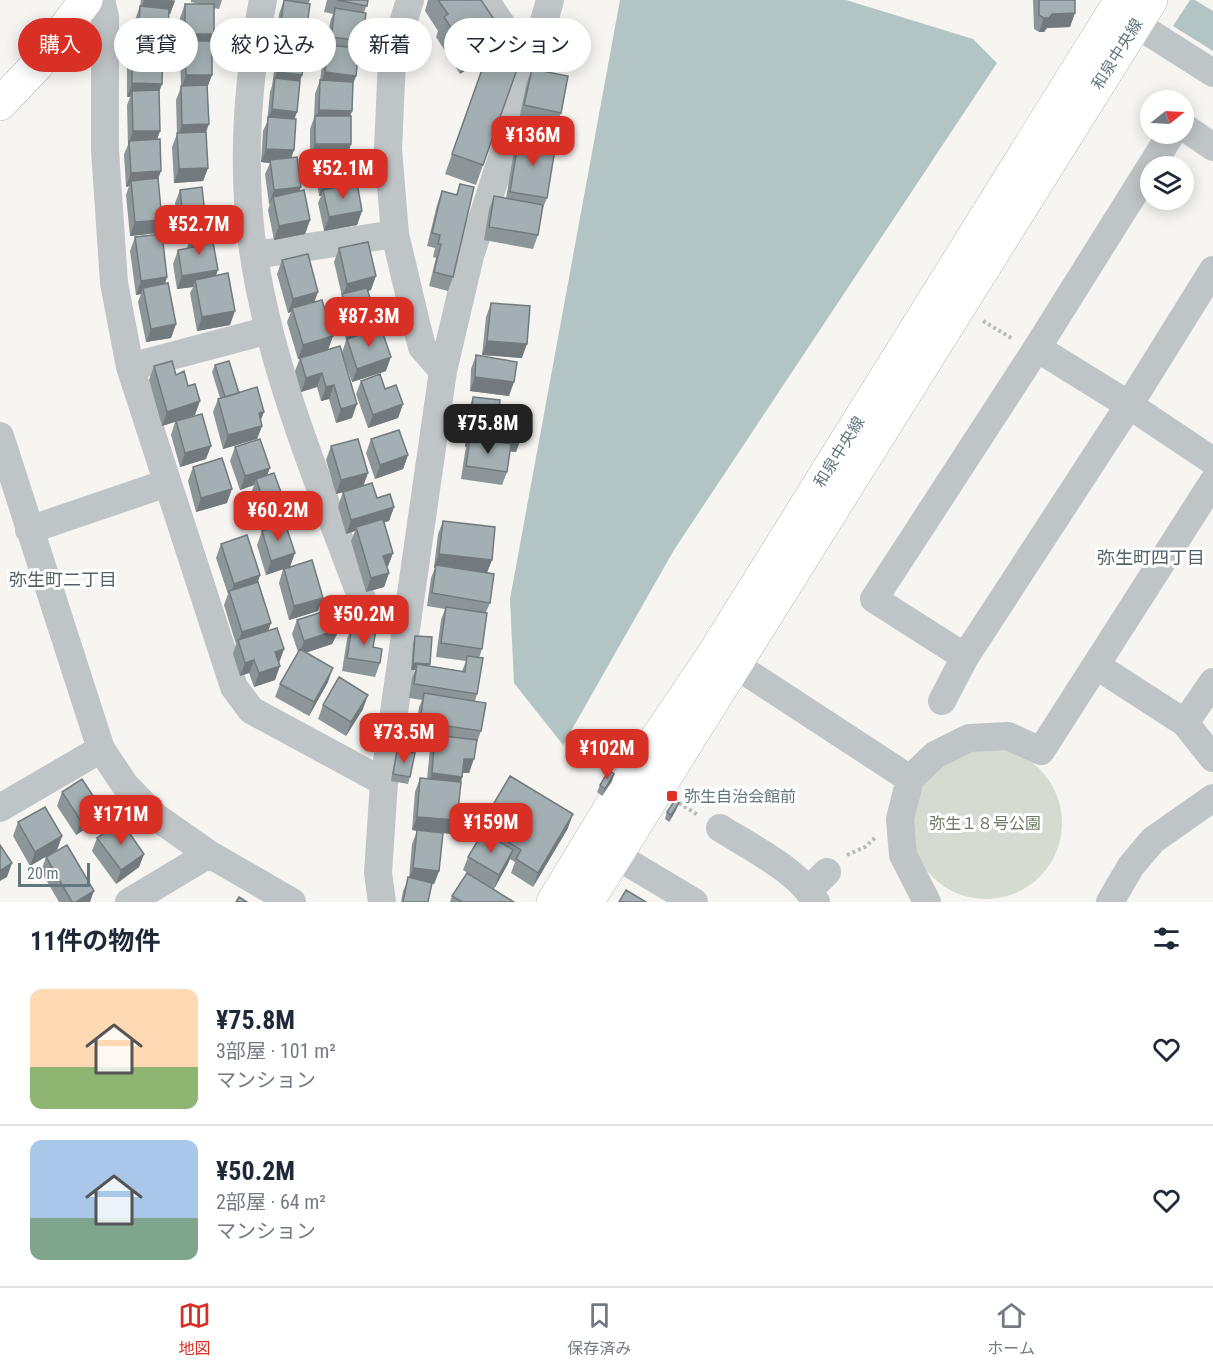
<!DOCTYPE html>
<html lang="ja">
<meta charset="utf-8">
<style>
:root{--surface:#fff;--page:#f2f2f3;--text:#1f2937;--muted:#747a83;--line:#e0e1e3;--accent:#d93025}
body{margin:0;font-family:"Roboto Condensed","Noto Sans JP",sans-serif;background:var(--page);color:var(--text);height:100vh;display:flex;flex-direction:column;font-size:22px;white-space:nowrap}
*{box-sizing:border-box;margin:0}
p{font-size:20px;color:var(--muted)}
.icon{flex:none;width:33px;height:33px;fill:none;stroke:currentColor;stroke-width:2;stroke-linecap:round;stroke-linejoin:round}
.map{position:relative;height:902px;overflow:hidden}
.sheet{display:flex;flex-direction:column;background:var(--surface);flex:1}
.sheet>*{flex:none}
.banner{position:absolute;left:18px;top:18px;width:600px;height:54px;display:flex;gap:12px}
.needle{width:39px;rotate:72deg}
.fabs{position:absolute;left:1140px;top:90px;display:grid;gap:12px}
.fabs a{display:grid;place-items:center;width:54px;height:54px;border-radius:50%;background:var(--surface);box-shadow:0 3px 15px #0003;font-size:30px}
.scale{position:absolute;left:18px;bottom:15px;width:72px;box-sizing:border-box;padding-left:6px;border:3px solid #61767d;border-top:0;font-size:16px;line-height:21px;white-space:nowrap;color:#61767d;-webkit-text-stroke:4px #fff;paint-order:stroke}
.price{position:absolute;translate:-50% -51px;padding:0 14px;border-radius:12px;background:var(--accent);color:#fff;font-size:20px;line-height:39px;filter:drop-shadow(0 2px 3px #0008)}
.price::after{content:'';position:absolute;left:50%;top:36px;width:18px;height:14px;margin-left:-9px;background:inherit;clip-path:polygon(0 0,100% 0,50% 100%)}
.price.active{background:#222;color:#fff}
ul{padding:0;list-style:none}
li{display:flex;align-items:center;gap:18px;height:150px;padding:0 30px}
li+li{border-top:2px solid var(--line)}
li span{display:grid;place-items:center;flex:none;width:168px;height:120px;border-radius:12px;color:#555}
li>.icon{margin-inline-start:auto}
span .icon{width:72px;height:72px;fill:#fffc;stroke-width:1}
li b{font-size:26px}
h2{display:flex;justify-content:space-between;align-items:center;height:72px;padding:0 30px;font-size:26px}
.pill{padding:0 21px;border-radius:27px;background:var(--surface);box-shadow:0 3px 15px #0003;font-size:21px;line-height:54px}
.pill.active{background:var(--accent);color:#fff}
.menu{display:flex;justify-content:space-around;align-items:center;height:84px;border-top:2px solid var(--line);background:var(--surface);font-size:16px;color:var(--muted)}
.menu a{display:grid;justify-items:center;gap:3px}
.menu .active{color:var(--accent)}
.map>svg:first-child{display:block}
.green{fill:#d6dbd1}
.water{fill:#b3c4c5}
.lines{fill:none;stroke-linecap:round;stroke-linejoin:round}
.secondary-casing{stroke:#b1b8bb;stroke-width:34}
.path{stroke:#b7bbbd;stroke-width:4;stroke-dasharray:3 3;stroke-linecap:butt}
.street{stroke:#bfc4c6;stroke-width:28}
.secondary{stroke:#fff;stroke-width:33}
.wall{fill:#8c9699}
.shaded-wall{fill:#727a7d}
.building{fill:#a3afb2;stroke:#727a7d;stroke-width:1.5}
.poi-dot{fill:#e12f27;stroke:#fff;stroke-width:2}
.labels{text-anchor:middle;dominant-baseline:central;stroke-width:6;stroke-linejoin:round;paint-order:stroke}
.street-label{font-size:16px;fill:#61767d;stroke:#fff}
.poi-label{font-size:16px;fill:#61767d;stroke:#fff;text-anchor:start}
.park-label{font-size:16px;fill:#6c7a64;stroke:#fff}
.neighbourhood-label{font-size:18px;fill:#536368;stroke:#fff}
</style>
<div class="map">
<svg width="1213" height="902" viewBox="0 0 1213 902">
<rect width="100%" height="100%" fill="#f6f5f2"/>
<path class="green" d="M910 823a76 76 0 1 1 152 0a76 76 0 1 1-152 0Z"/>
<path class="water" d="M620,0H846L973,39L997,63L674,550L563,745L514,683L510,599Z
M1190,0H1195L1213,11V51L1173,26Z"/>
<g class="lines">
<defs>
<path id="secondary" d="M0,104L37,65L86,0
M553,902L615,800L713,655L1121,0
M587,902L1151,0"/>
</defs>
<use href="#secondary" class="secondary-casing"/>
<path class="path" d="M983,321L1013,339
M679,803L698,815
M847,855L865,847L876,837"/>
<path class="street" d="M101,0L105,17V150L114,283L130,367L234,687L251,710L384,782L378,873L382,902
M263,0C248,77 242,157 251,235C266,361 321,488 365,607L406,626
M410,0L392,60L388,149L395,234L416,323L422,347L443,371
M1136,24L1213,73
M531,68L550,0
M1184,127L1213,147
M255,255L395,234
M1213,270L1129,405L965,657L874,599L1037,348L1129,405L1213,461
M1037,348L1171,134
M130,367L269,330
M0,436L101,749L125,785L156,817L209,854L292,902
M29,530L167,483
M734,664L910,779
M1097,666L1185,723L1213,758
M942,701L965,657
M1185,723L1213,682
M384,782L443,371L470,256L531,68L485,0
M0,808L101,749
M720,828C750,847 799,871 816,902
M617,856L694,902
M809,890L827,872
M129,902L209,854
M927,902L903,855L900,819L910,779L935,755L969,738L1008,736L1041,751L1213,482
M1110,902L1131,866L1153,840L1213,798"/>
<use href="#secondary" class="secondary"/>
</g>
<path class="wall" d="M141,0H175L170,14H169L167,42L163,52L159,92L160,131L157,139L158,233L130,236L126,195L129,186L126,187L124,154L128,145L127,105L130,97H127V64L133,50L135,20L140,6Z
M191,0H222L219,9L214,8L212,41V75L207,88L206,132L208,168L203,181L174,183L172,147L177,134L176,100L181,87L180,55L183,48H180V18L185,4H199L191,2Z
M284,0H310L308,4L306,33L302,45V75L299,84L297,112L294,119V150L291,158L301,187L299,191L310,220L305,234L274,240L268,210L270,203L269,204L265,174L270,163L261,162L263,131L267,122L270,92L272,86L276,55L280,44L275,43L279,14Z
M327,0H368L364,13L362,41L359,50L356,76L353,82L352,111L350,116L351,144L349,150L356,178L353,184L362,211L357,225L324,231L318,203L321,196H319L315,168L319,158H310V129L314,118L315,94L320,80L323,59L327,46L330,22L333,14L324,12Z
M428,0H481L495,51H494L520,61L476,185L445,174L486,57L460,74L436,37L438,31L425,11Z
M1033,0H1075L1070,27L1047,28L1044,32H1039L1034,29Z
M532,69L561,113L556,127L537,123L535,140L547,198L542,210L538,235L533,249L484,240L489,210L494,196L506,198L514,151L517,142H514L516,127L518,120L536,122L519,119L527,82Z
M460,184L453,277L448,291L429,286L436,258L433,257L435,248L427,246L437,205L442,191L456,195Z
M180,190L206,223L202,233L230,325L197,331L190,293L193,287L177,289L173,264L178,250L187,249L190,237L179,239L175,203Z
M135,237L167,277L165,284L176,324L171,338L146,342L138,302L141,294L136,295L130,251Z
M339,248L371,290L368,291L371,331L386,371L352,382L342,353L346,340L337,308L342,296L334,262Z
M282,260L315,302L333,336L328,349L352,418L336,423L329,399L321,401L317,387L301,392L295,371L300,358L298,359L287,322L291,312L288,313L277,274Z
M491,303L522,358L482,355L486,317Z
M476,355L509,396L470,391L471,369Z
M215,365L239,393L261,421L262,426L257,439L223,449L213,412L218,399L220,398L212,372Z
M154,366L176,375L195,415L186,418L206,459L180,467L171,435L175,422L162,426L149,380Z
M361,381L385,389L403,404L398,418L368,428L356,394Z
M473,397L499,415L521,438L516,452L510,451L507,472L502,485L461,479L465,452L466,447H465L468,411Z
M371,439L408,455L403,469L375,479L366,453Z
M331,446L363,486L377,498L394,507L389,521L384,522L393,553L388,566L387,567L389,573L384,587L366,592L351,541L355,531L346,534L338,506L343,492L336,494L326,460Z
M235,447L267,476L286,506L281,520L262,526L251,493L254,485L240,490L230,461Z
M193,467L227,503L196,512L188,481Z
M443,521L487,573L490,603L486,612L482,649L479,658L477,694L475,701L481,731L476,745L469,773H463L452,834L443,833L439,871L434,884H432L428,902H401L403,891L409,878L412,844L417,831L412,830L415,792L420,778L427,779L430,749L434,738L415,735L419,707L422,700L409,698L412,678L415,670H411L413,643L415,636L429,666L462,671L466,661L436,657L441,620L445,609L427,606L431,578L435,568L434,567L438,534Z
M262,531L290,567L318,611L289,620L279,583L283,569L266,575L257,545Z
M221,544L260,575L258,582L271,623L268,630L284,649L279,662L275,680L254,687L249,673L240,676L233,654L236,644L224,605L228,594L216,558Z
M297,620L337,634L332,644L305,653L328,682L309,716L275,697L280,684L298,652L292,634Z
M352,626L373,647L380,663L375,677L342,671L347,639Z
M323,705L363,709L346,736L318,719Z
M397,751L410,777L408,784L391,781L395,758Z
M612,781L602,796L597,792L600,785Z
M62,792L96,822L76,835L57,806Z
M679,803L676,810L669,822L665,819L667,812Z
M18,822L62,836L57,850L30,866L13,836Z
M481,825L568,828L533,887L511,873L515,862L510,859L494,889L463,870L468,857L478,840L476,838Z
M97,838L144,854L139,867L116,884L92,851Z
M46,857L90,902H59L41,871Z
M452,896L514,902H450Z"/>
<path class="shaded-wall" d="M144,0H167L175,1L170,14L140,12Z
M1075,13L1070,27L1047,28L1044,32H1039L1044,18L1052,14Z
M280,30L306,33L301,47L275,43Z
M502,31L495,51L460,74L468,54Z
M185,34H214L209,48L185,41L183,48H180Z
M138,40L167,42L162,56L133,54Z
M277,72L302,75L297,89L275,78L272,86Z
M325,72L356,76L351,90L320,86Z
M186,75H212L207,88L181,89Z
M132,83L162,84L157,98L132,91L130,97H127Z
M272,109L297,112L292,125L268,118Z
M319,110L352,111L347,124L315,120Z
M209,124L204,138L177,139L182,125Z
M133,131H160L155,145L129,141L128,145Z
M516,135L536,137L533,144L519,137L517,142H514Z
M315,144H351L346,158L320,154L319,158H310Z
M266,149L294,150L289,164L270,160V163L261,162Z
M208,168L203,181L174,183L179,169Z
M161,171L156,185L131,181L129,186L126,187L131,173Z
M356,178L351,192L323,190L321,196H319L324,182Z
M301,187L296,200L273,197L270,203L269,204L274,190Z
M362,211L357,225L324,231L329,217Z
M162,220L158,233L130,236L135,222Z
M310,220L305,234L274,240L279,226Z
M206,223L201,236L191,235L190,237L179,239L184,225Z
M218,270L213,283L195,280L193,287L177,289L182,276Z
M376,276L371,290L343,297V295L347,284Z
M167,277L162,291L143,288L141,294L136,295L141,281Z
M318,292L313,306L292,308L291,312L288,313L293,299Z
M235,311L230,325L197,331L202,317Z
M376,319L371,333L346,340L351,326Z
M176,324L171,338L146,342L151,329Z
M333,336L328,350L298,359L303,345Z
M487,341L527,344L522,358L482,355Z
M391,357L386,371L352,382L357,369Z
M322,373L317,387L301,392L306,378Z
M475,377L514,382L509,396L470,391Z
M334,385L329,399L321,401L326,387Z
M200,401L195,415L162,426L167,412Z
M357,404L352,418L336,423L341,409Z
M403,404L398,418L368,428L373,415Z
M264,412L259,425V413Z
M262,426L257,439L223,449L228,435Z
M470,433L521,438L516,452L468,448L470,438L466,447H465Z
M211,446L206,459L180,467L185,453Z
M408,455L403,469L375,479L380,465Z
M270,468L265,481L256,479L254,485L240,490L245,476Z
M368,473L363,487L336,494L341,480Z
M232,489L227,503L196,512L201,498Z
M286,506L281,520L262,526L267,512Z
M394,507L389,521L357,531L356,527L355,531L346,534L351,520Z
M295,553L290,567L266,575L271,561Z
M393,553L388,566L378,569L383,556Z
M439,554L492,560L487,573L436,565L435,568L434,567Z
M389,573L384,587L366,592L371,578Z
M260,575L255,589L230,595L234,584Z
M323,598L318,611L289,620L294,606Z
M342,621L337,634L332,644L299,655L304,641Z
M271,623L266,637L238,642L242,632Z
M284,649L279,663L275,652Z
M254,660L249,673L240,676L245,663Z
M413,663L430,664L427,671L417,664L415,670H411Z
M280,666L275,680L254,687L259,673Z
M333,668L328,682L309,716L314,702Z
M368,695L363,709L346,736L351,722Z
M464,759H474L469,773L459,772Z
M432,773L462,777L457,790L427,787Z
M614,774L612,781L602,796L605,789Z
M679,803L676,810L669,822L671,815Z
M101,808L96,822L76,835L81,821Z
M573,814L568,828L533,887L538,873Z
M417,817L457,820L452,834L412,830Z
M62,836L57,850L30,866L35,852Z
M513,850L508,864L494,889L499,875Z
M144,854L139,867L116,884L121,870Z
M12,863L7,877L0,881V871Z
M413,868L439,871L434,884L408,881Z
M94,891L90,902H76Z"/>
<path class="building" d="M284,0L310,4L306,33L280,30Z
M337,0H368L367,6Z
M438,0H481L502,31L468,54L444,17L448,14Z
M1039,0H1075V13L1052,14L1049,18H1044L1039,15Z
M185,4H214V34H185Z
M140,6L169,9L167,42L138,40Z
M335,8L366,13L362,41L331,37Z
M185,41H212V75H186Z
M281,42L306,45L302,75L277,72Z
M328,45L359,48L356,76L325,72Z
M132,50L163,51L162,84L132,83Z
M489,50L520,61L483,165L452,154Z
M532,69L568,76L561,113L524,105Z
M275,78L300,81L297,112L272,109Z
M320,80L353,82L352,111L319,110Z
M207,85L209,124L182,125L181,86Z
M159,90L160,131H133L132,91Z
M315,116H351V144H315Z
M268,117L296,119L294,150L266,149Z
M518,120L537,123L536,137L516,135Z
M206,132L208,168L179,169L177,133Z
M519,137L556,143L547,198L510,192Z
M160,139L161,171L131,173L129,141Z
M352,150L356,178L324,182L320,154Z
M297,157L301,187L274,190L270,160Z
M158,178L162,220L135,222L131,181Z
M357,183L362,211L329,217L323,190Z
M460,184L474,187L453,277L434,272L441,244H438L440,235L432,233L442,191L457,195Z
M202,187L206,223L184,225L180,190Z
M304,190L310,220L279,226L273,197Z
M494,196L543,205L538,235L489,227Z
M211,231L218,270L182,276L178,250L194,247L191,235Z
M162,234L167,277L141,281L135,237Z
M368,242L376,276L347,284L339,248Z
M308,254L318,292L293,299L282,260Z
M228,273L235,311L202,317L195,280Z
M168,283L176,324L151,329L143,288Z
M367,288L376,319L351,326L342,294Z
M322,300L333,336L303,345L292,308Z
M491,303L530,306L527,344L487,341Z
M381,328L391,357L357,369L347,339Z
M340,346L357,404L341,409L334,385L326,387L322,373L306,378L300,358Z
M476,355L517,362L514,382L475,377Z
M172,361L176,375L184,371L188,386L195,384L200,401L167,412L154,366Z
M229,361L239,393L225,397L215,365Z
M380,374L385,389L396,385L403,404L373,415L361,381Z
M257,387L264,412L259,413L262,426L228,435L218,399Z
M473,397L500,400L499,415L523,417L521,438L470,433Z
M202,414L211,446L185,453L176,421Z
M399,430L408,455L380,465L371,439Z
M470,438L511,444L507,472L466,466Z
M260,439L270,468L245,476L235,447Z
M358,439L368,473L341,480L331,446Z
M222,458L232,489L201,498L193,467Z
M274,473L286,506L267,512L256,479Z
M372,483L377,498L390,494L394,507L351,520L343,492Z
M383,519L393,553L383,556L389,573L371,578L356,527Z
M443,521L495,527L492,560L439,554Z
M285,523L295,553L271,561L262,531Z
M247,535L260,575L234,584L221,544Z
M312,560L323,598L294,606L284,569Z
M436,565L494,574L490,603L432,593Z
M258,582L271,623L242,632L229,591Z
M338,607L342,621L337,630L304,641L297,620Z
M446,607L487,613L482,649L441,643Z
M352,626L376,630L373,647L382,649L380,663L347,658Z
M277,628L284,649L275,652L280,666L259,673L254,660L245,663L238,640Z
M415,636L432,637L430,664L413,663Z
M300,649L333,668L314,702L280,684Z
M467,656L483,658L477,694L414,684L417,664L465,672Z
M339,677L368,695L351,722L323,705Z
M424,693L486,703L481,731L420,722Z
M435,735L477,740L474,759H464L462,777L432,773Z
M397,751L415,753L410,777L393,774Z
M609,770L614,774L605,789L600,785Z
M510,776L573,814L538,873L516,859L521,850L481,825Z
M420,778L461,782L457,820L417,817Z
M82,779L101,808L81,821L62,792Z
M675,800L679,803L671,815L667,812Z
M45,807L62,836L35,852L18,822Z
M121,821L144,854L121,870L97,838Z
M417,830L443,833L439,871L413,868Z
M483,832L513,850L499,875L468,857Z
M0,845L12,863L0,871Z
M67,845L94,891L76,902H72L46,857Z
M467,873L514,902H462L452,896Z
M408,877L432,883L428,902H403Z
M626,890L646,902H619Z
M239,897L247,902H236Z"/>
<rect class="poi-dot" x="666" y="790" width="12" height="12" rx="3"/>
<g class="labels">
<g class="street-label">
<text transform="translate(1117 54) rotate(-58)">和泉中央線</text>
<text transform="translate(839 452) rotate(-58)">和泉中央線</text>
</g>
<g class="poi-label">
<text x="684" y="796">弥生自治会館前</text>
</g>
<g class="park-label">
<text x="985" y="823">弥生１８号公園</text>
</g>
<g class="neighbourhood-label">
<text x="1151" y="557">弥生町四丁目</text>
<text x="63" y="579">弥生町二丁目</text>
</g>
</g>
</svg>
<div class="fabs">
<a><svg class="needle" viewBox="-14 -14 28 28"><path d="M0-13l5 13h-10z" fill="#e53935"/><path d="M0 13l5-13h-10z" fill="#747a83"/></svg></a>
<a><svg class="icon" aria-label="layers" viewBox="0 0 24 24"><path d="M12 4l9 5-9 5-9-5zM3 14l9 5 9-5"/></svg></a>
</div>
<div class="scale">20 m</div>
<b class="price" style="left:533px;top:167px">¥136M</b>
<b class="price" style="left:343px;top:200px">¥52.1M</b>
<b class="price" style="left:199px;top:256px">¥52.7M</b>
<b class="price" style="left:369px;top:348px">¥87.3M</b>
<b class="price active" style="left:488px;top:455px">¥75.8M</b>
<b class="price" style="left:278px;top:542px">¥60.2M</b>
<b class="price" style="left:364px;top:646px">¥50.2M</b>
<b class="price" style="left:404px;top:764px">¥73.5M</b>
<b class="price" style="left:607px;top:780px">¥102M</b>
<b class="price" style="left:121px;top:846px">¥171M</b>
<b class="price" style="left:491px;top:854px">¥159M</b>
<div class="banner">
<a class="pill active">購入</a>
<a class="pill">賃貸</a>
<a class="pill">絞り込み</a>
<a class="pill">新着</a>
<a class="pill">マンション</a>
</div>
</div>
<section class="sheet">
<h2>11件の物件<svg class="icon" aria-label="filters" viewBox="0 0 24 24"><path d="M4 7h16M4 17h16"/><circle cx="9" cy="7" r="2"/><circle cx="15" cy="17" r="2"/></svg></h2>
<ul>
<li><span style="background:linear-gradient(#ffd9b3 65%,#8fb573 0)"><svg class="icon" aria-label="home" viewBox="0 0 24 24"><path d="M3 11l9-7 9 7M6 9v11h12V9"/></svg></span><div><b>¥75.8M</b><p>3部屋 · 101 m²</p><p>マンション</p></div><svg class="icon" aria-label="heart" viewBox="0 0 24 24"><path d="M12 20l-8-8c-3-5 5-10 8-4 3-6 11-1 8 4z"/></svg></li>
<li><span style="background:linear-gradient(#a9c7e8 65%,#7fa58c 0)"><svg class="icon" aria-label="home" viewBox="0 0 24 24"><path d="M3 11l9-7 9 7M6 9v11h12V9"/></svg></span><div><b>¥50.2M</b><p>2部屋 · 64 m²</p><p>マンション</p></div><svg class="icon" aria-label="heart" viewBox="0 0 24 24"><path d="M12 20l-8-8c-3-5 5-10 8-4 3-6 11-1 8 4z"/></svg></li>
</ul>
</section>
<nav class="menu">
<a class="active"><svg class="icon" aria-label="map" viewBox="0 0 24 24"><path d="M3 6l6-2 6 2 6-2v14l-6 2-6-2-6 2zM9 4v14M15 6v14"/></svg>地図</a>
<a><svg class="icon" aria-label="saved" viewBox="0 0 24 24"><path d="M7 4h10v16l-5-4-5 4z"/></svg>保存済み</a>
<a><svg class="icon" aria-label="home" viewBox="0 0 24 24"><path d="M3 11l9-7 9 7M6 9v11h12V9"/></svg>ホーム</a>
</nav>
